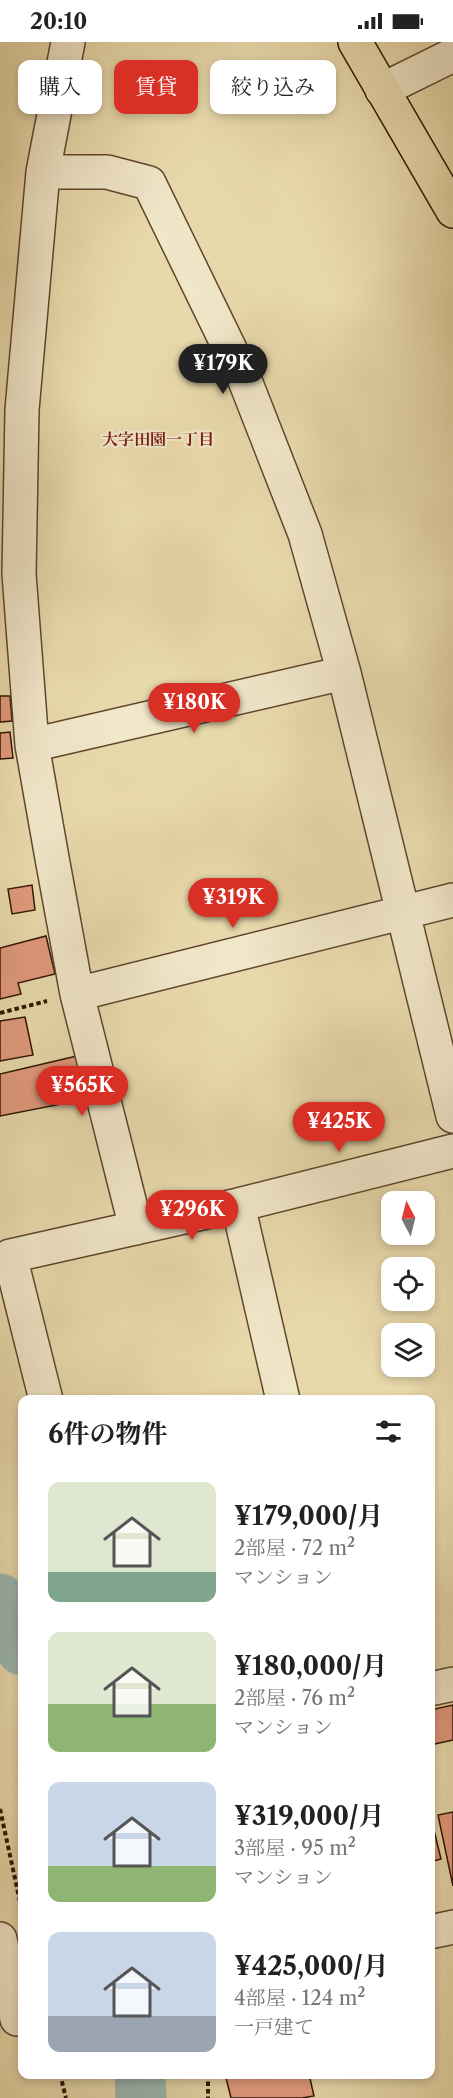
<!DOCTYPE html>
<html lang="ja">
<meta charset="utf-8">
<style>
:root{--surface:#fff;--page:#f6f6f6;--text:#222;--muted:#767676;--accent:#d93025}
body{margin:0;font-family:"Libre Caslon Text","Noto Serif JP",serif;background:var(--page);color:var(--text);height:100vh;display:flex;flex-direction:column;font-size:22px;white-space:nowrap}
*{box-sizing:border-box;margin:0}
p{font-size:20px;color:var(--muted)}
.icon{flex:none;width:33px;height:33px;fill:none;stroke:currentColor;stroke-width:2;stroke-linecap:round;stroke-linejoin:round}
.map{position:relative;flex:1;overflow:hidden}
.side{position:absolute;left:18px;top:1353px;width:417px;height:684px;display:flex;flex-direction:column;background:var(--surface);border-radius:12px;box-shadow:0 3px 9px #0003}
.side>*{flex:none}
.top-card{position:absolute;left:18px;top:18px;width:417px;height:54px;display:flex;gap:12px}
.needle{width:39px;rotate:353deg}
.buttons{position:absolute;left:381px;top:1149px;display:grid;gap:12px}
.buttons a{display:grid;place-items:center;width:54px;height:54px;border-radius:12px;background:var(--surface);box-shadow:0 3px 9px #0003;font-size:30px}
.price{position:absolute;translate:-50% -51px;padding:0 14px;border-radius:21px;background:var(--accent);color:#fff;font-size:20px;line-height:39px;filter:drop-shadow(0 2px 3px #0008)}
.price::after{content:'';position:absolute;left:50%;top:36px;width:18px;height:14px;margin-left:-9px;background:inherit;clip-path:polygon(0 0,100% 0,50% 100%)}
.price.current{background:#222;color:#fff}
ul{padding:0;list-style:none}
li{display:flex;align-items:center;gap:18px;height:150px;padding:0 30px}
li span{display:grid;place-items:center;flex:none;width:168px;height:120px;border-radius:12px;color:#555}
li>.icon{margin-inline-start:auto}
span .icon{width:72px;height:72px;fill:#fffc;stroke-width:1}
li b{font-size:26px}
h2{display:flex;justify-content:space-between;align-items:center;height:72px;padding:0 30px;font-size:26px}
.chip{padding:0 21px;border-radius:12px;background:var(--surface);box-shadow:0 3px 9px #0003;font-size:21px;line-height:54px}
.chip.current{background:var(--accent);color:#fff}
.status{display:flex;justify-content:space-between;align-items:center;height:42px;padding:0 30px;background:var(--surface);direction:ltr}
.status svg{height:16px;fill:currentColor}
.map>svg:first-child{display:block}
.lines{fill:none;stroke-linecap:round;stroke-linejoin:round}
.canal{stroke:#9ab8b3;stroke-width:30}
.river{stroke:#9ab8b3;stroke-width:51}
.building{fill:#e19a7d;stroke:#301604;stroke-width:1.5}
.minor-casing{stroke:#5e472e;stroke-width:36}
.major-casing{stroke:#301604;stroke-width:36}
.path{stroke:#301604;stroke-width:4;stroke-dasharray:4.5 3;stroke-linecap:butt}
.minor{stroke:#f0e6c8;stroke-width:33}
.major{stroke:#e8d9ab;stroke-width:33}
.labels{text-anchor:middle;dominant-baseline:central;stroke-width:4.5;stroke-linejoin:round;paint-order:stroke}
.neighbourhood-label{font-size:16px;font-weight:bold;fill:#7a1f14;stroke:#f0e6c8}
</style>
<div class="status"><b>20:10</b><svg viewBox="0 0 49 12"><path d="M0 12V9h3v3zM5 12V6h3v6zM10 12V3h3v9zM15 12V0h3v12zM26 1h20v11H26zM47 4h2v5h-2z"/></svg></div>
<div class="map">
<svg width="453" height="2056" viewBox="0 0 453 2056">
<rect width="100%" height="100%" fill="#e8d9ab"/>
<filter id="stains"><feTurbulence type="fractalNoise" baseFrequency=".00333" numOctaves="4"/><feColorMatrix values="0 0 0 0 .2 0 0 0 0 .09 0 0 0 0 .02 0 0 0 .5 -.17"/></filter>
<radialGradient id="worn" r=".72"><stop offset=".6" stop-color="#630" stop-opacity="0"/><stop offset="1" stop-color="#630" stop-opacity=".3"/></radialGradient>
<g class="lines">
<path class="canal" d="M0,1569L2,1566"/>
<path class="river" d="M0,1557L2,1566L22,1608
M140,2032L141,2056"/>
</g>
<path class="building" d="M0,654H10L12,679L0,680Z
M10,690L13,716L0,717V691Z
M32,843L35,868L12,872L8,847Z
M46,894L55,932L18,941L21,952L0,957V906Z
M25,975L33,1013L0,1019V979Z
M77,1014L87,1057L0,1074V1032Z
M453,1663V1698L430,1703V1668Z
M453,1770V1844L438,1773Z
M430,1772L441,1817L430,1820Z
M225,2032H309L314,2054L302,2056H231Z"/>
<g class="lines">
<defs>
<path id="minor" d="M68,0L43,130L22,368L19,532L32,703L52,816L77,952L136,1186
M382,48L453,13
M43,130H107L149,141L244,336L305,492L344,631L453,1074
M32,703L344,631
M77,952L453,858
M238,1163L283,1358
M46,1358L10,1214L238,1163L453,1109
M430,1647L453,1642
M430,1890L453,1885
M0,1897L17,1977"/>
<path id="major" d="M355,0L453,169"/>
</defs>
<use href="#minor" class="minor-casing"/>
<use href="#major" class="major-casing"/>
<path class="path" d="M0,971L47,959
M0,1767L22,1869
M60,2032L66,2056
M208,2032V2056"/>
<use href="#minor" class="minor"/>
<use href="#major" class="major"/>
</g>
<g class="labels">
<g class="neighbourhood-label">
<text x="158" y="397">大字田園一丁目</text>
</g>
</g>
<rect width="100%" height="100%" filter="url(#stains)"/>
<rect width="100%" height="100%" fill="url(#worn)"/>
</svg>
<div class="buttons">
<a><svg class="needle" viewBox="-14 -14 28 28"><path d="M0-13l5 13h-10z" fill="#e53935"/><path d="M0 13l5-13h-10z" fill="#767676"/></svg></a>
<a><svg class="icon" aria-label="locate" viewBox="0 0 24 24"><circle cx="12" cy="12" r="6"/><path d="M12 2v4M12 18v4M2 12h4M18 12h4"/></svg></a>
<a><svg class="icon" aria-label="layers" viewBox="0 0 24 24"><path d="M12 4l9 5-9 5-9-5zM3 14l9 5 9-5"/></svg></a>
</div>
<b class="price current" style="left:223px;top:353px">¥179K</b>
<b class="price" style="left:194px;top:692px">¥180K</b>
<b class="price" style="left:233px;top:887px">¥319K</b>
<b class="price" style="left:82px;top:1075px">¥565K</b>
<b class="price" style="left:339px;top:1111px">¥425K</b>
<b class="price" style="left:192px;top:1199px">¥296K</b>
<div class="top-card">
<a class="chip">購入</a>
<a class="chip current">賃貸</a>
<a class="chip">絞り込み</a>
</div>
<section class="side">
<h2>6件の物件<svg class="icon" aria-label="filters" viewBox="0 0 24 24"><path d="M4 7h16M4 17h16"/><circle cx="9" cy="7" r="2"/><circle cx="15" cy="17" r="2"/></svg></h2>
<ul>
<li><span style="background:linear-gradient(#dfe7d0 75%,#7fa58c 0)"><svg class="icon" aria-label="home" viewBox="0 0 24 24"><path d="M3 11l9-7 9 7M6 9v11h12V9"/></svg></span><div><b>¥179,000/月</b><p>2部屋 · 72 m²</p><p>マンション</p></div></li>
<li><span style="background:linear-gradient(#dfe7d0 60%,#8fb573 0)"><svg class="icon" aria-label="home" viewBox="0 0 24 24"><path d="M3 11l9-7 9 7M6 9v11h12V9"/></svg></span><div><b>¥180,000/月</b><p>2部屋 · 76 m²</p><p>マンション</p></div></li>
<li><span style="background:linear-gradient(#c9d6e8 70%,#8fb573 0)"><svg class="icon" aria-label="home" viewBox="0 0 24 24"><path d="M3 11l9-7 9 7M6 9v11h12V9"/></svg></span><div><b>¥319,000/月</b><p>3部屋 · 95 m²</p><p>マンション</p></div></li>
<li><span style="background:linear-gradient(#c9d6e8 70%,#9aa5b1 0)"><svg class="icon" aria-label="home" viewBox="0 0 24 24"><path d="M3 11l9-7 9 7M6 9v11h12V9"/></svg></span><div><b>¥425,000/月</b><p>4部屋 · 124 m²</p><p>一戸建て</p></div></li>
</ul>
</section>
</div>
